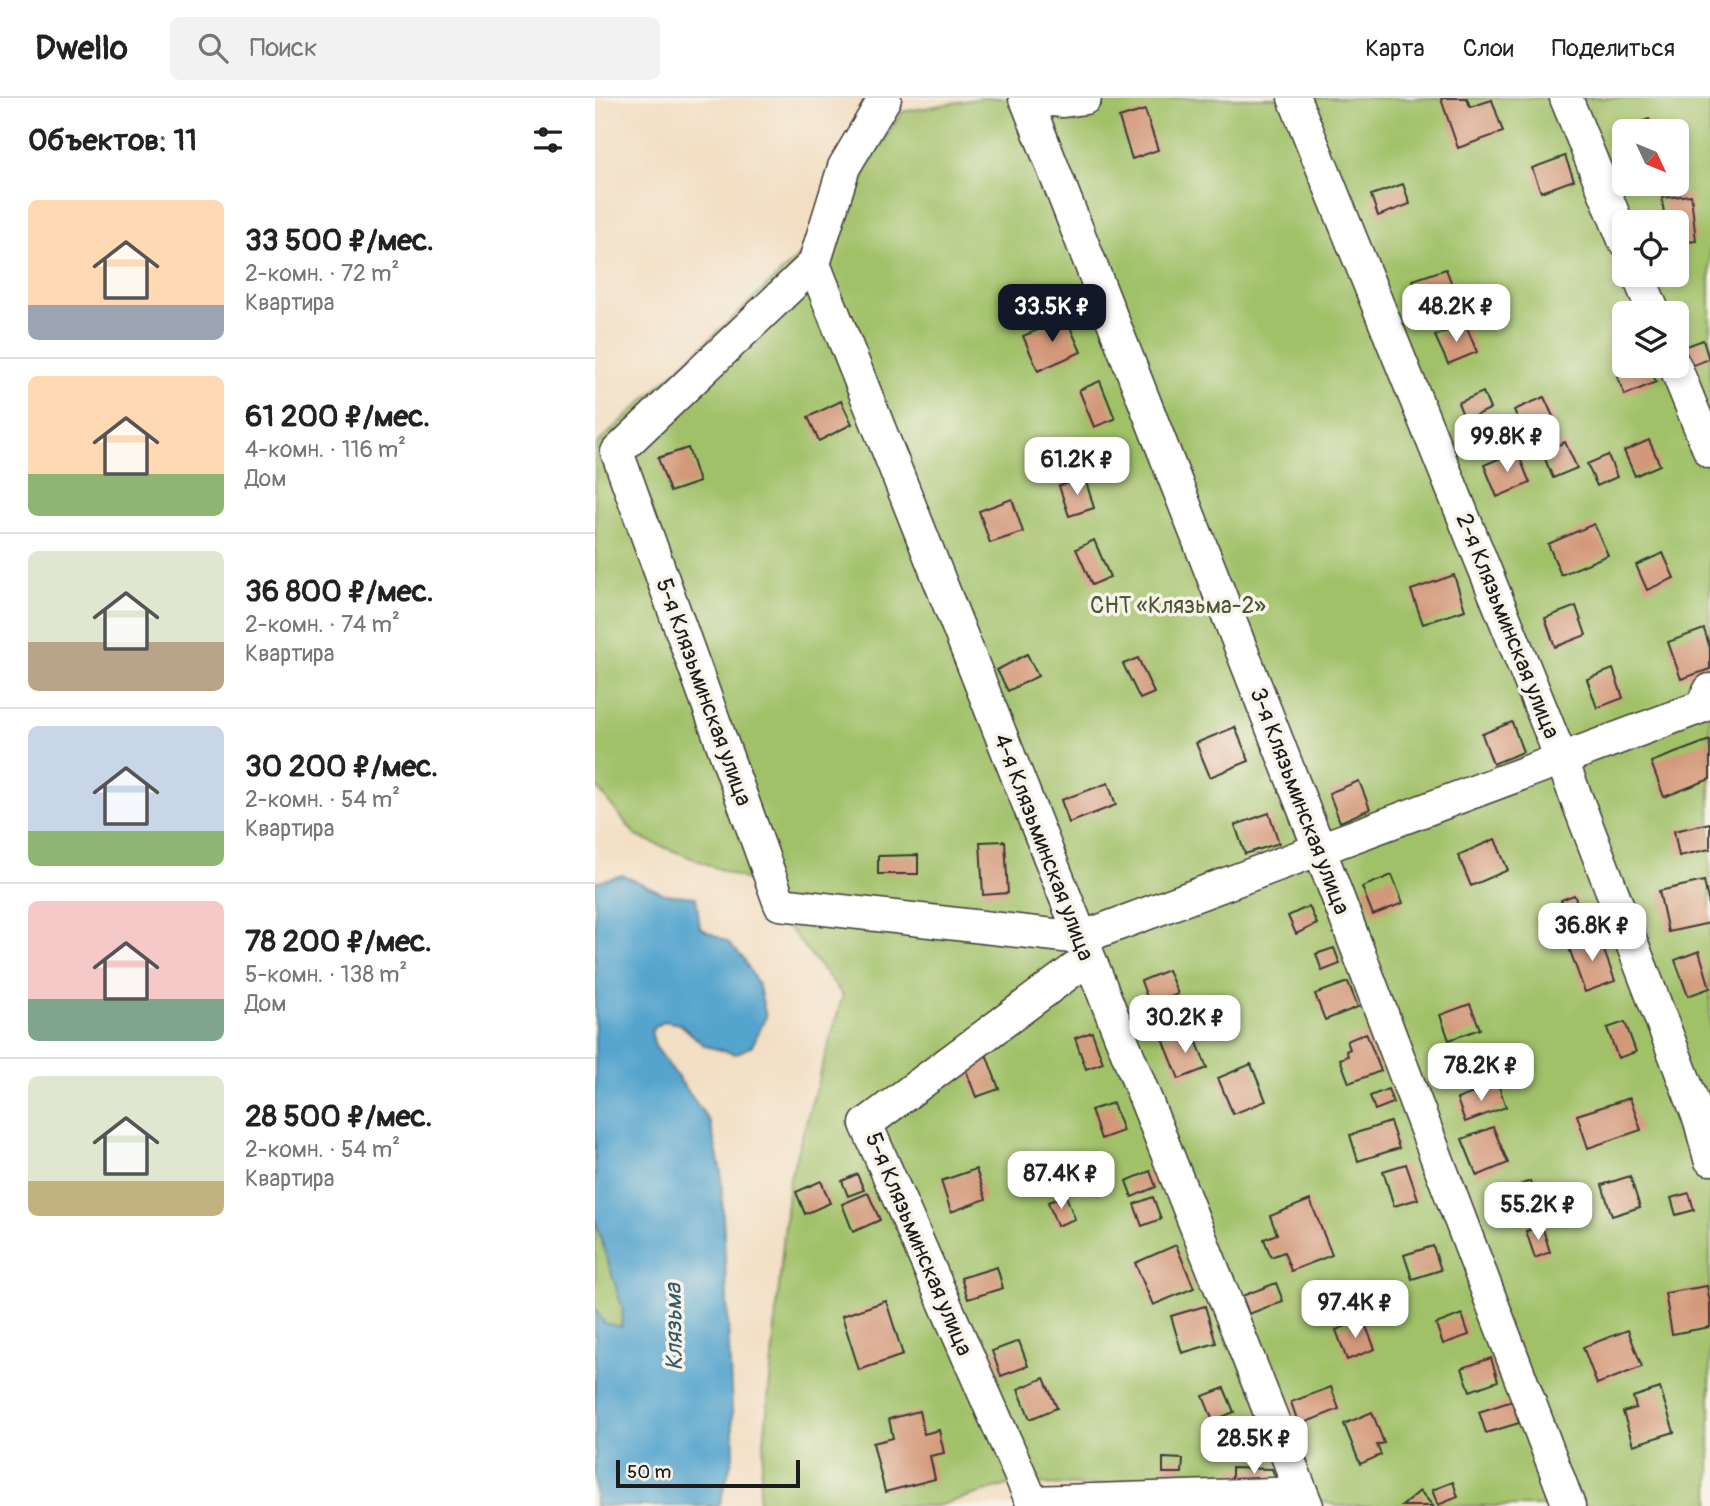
<!DOCTYPE html>
<html lang="ru">
<meta charset="utf-8">
<style>
:root{--surface:#fff;--page:#f2f2f2;--text:#222;--muted:#767676;--line:#e0e0e0;--accent:#111827}
body{margin:0;font-family:Pangolin,sans-serif;background:var(--page);color:var(--text);height:100vh;display:flex;flex-direction:column;font-size:26px;white-space:nowrap}
*{box-sizing:border-box;margin:0}
p{font-size:23px;color:var(--muted)}
.icon{flex:none;width:38px;height:38px;fill:none;stroke:currentColor;stroke-width:2;stroke-linecap:round;stroke-linejoin:round}
.map{position:relative;flex:1;overflow:hidden}
.sheet{display:flex;flex-direction:column;background:var(--surface);width:595px}
.sheet>*{flex:none}
.needle{width:46px;rotate:134deg}
.buttons{position:absolute;left:1017px;top:21px;display:grid;gap:14px}
.buttons a{display:grid;place-items:center;width:77px;height:77px;border-radius:10px;background:var(--surface);box-shadow:0 4px 10px #0003;font-size:35px}
.scale{position:absolute;left:21px;bottom:18px;width:184px;box-sizing:border-box;padding-left:7px;border:4px solid #1c1c1c;border-top:0;font-size:19px;line-height:24px;white-space:nowrap;color:#1c1c1c;-webkit-text-stroke:5px #f7f3e8;paint-order:stroke}
.price{position:absolute;translate:-50% -60px;padding:0 16px;border-radius:14px;background:#fff;color:#222;font-size:23px;line-height:46px;filter:drop-shadow(0 2px 4px #0008)}
.price::after{content:'';position:absolute;left:50%;top:42px;width:21px;height:16px;margin-left:-10px;background:inherit;clip-path:polygon(0 0,100% 0,50% 100%)}
.price.on{background:var(--accent);color:#fff}
ul{padding:0;list-style:none}
li{display:flex;align-items:center;gap:21px;height:175px;padding:0 28px}
li+li{border-top:2px solid var(--line)}
li span{display:grid;place-items:center;flex:none;width:196px;height:140px;border-radius:10px;color:#555}
li>.icon{margin-inline-start:auto}
span .icon{width:84px;height:84px;fill:#fffc;stroke-width:1}
li b{font-size:30px}
h2{display:flex;justify-content:space-between;align-items:center;height:84px;padding:0 28px;font-size:30px}
header{display:flex;align-items:center;gap:42px;box-sizing:border-box;height:98px;padding:0 35px;background:var(--surface);border-bottom:2px solid var(--line)}
header strong{font-size:33px}
nav{display:flex;gap:38px;margin-inline-start:auto;font-size:24px}
.search{width:490px;height:63px;background:var(--page);display:flex;align-items:center;gap:18px;box-sizing:border-box;padding:0 24px;border-radius:10px;color:var(--muted);font-size:26px}
main{display:flex;flex:1;min-height:0}
.map>svg:first-child{display:block}
.green{fill:#a1c169;stroke:#5e6e42;stroke-width:2;fill-rule:evenodd}
.water{fill:#54a4ce;stroke:#386075;stroke-width:2}
.building{fill:#d39879}
.lines{fill:none;stroke-linecap:round;stroke-linejoin:round}
.minor-casing{stroke:#3c3935;stroke-width:35}
.minor{stroke:#fff;stroke-width:32}
.labels{text-anchor:middle;dominant-baseline:central;stroke-width:7;stroke-linejoin:round;paint-order:stroke}
.park-label{font-size:23px;fill:#4b5637;stroke:#f7f3e8}
.street-label{font-size:23px;fill:#1c1c1c;stroke:#f7f3e8}
.water-label{font-size:24px;font-style:italic;fill:#35596c;stroke:#f7f3e8}
</style>
<header>
<strong>Dwello</strong>
<div class="search"><svg class="icon" aria-label="search" viewBox="0 0 24 24"><circle cx="10" cy="10" r="6"/><path d="M15 15l6 6"/></svg>Поиск</div>
<nav><a>Карта</a><a>Слои</a><a>Поделиться</a></nav>
</header>
<main>
<section class="sheet">
<h2>Объектов: 11<svg class="icon" aria-label="filters" viewBox="0 0 24 24"><path d="M4 7h16M4 17h16"/><circle cx="9" cy="7" r="2"/><circle cx="15" cy="17" r="2"/></svg></h2>
<ul>
<li><span style="background:linear-gradient(#ffd9b3 75%,#9aa5b1 0)"><svg class="icon" aria-label="home" viewBox="0 0 24 24"><path d="M3 11l9-7 9 7M6 9v11h12V9"/></svg></span><div><b>33 500 ₽/мес.</b><p>2-комн. · 72 m²</p><p>Квартира</p></div></li>
<li><span style="background:linear-gradient(#ffd9b3 70%,#8fb573 0)"><svg class="icon" aria-label="home" viewBox="0 0 24 24"><path d="M3 11l9-7 9 7M6 9v11h12V9"/></svg></span><div><b>61 200 ₽/мес.</b><p>4-комн. · 116 m²</p><p>Дом</p></div></li>
<li><span style="background:linear-gradient(#dfe7d0 65%,#b9a48a 0)"><svg class="icon" aria-label="home" viewBox="0 0 24 24"><path d="M3 11l9-7 9 7M6 9v11h12V9"/></svg></span><div><b>36 800 ₽/мес.</b><p>2-комн. · 74 m²</p><p>Квартира</p></div></li>
<li><span style="background:linear-gradient(#c9d6e8 75%,#8fb573 0)"><svg class="icon" aria-label="home" viewBox="0 0 24 24"><path d="M3 11l9-7 9 7M6 9v11h12V9"/></svg></span><div><b>30 200 ₽/мес.</b><p>2-комн. · 54 m²</p><p>Квартира</p></div></li>
<li><span style="background:linear-gradient(#f6c9c9 70%,#7fa58c 0)"><svg class="icon" aria-label="home" viewBox="0 0 24 24"><path d="M3 11l9-7 9 7M6 9v11h12V9"/></svg></span><div><b>78 200 ₽/мес.</b><p>5-комн. · 138 m²</p><p>Дом</p></div></li>
<li><span style="background:linear-gradient(#dfe7d0 75%,#c2b280 0)"><svg class="icon" aria-label="home" viewBox="0 0 24 24"><path d="M3 11l9-7 9 7M6 9v11h12V9"/></svg></span><div><b>28 500 ₽/мес.</b><p>2-комн. · 54 m²</p><p>Квартира</p></div></li>
</ul>
</section>
<div class="map">
<svg width="1115" height="1408" viewBox="0 0 1115 1408">
<rect width="100%" height="100%" fill="#f7f3e8"/>
<filter id="ink" filterUnits="userSpaceOnUse"><feTurbulence type="fractalNoise" baseFrequency=".0143" numOctaves="2"/><feDisplacementMap in="SourceGraphic" scale="14" xChannelSelector="R" yChannelSelector="G"/><feConvolveMatrix kernelMatrix="1 2 1 2 8 2 1 2 1" color-interpolation-filters="sRGB"/></filter>
<filter id="wash" filterUnits="userSpaceOnUse"><feTurbulence type="fractalNoise" baseFrequency=".00686" numOctaves="4" result="noise"/><feDisplacementMap in="SourceGraphic" scale="28" xChannelSelector="R" yChannelSelector="G"/><feGaussianBlur stdDeviation="1.57" result="paint"/><feColorMatrix in="noise" values="0 0 0 0 0 0 0 0 0 0 0 0 0 0 0 0 0 1.4 0 .05"/><feComposite in="paint" operator="in"/></filter>
<g filter="url(#wash)">
<rect width="100%" height="100%" fill="#f2dec2"/>
<path class="green" d="M386,0H1115V1408H742L686,1389L416,1386L342,1408H163L194,1083L248,897L157,784L41,738L0,687V356L2,346L234,130L307,14ZM1029,33H1082V86H1029ZM1029,124H1082V177H1029ZM1029,215H1082V268H1029Z
M0,1121L28,1212L26,1229L9,1225L0,1210Z"/>
<path class="water" d="M27,777L70,796L101,799L105,830L133,844L149,861L164,889L171,919L157,948L141,956L110,948L85,926L68,923L56,933L60,948L115,1024L126,1074L139,1355L124,1408H0V1210L9,1225L26,1229L28,1212L0,1121V784Z"/>
<g id="blocks">
<path class="building" d="M849,0H872L875,9L897,2L908,34L863,50L846,1Z
M550,12L563,52L537,61L524,20Z
M1054,21L1059,33H1036L1034,28Z
M970,58L979,82L946,94L937,70Z
M808,86L815,106L783,118L776,97Z
M1096,97L1101,143L1082,145V124H1070L1067,100Z
M851,171L861,197L828,209L818,182Z
M471,220L486,254L443,273L428,238Z
M870,225L882,254L853,266L840,238Z
M1108,242L1114,261L1096,268L1089,249Z
M1049,268H1054L1061,284L1030,297L1022,279Z
M505,283L520,321L499,329L484,292Z
M888,294L895,311L870,322L863,305Z
M949,299L961,325L931,338L919,312Z
M246,303L257,326L224,343L213,319Z
M1054,342L1065,367L1040,378L1029,353Z
M970,344L982,370L958,380L947,354Z
M93,350L104,384L75,394L63,360Z
M922,353L935,385L902,399L889,367Z
M1013,357L1022,379L1002,388L992,366Z
M490,380L499,410L474,418L464,388Z
M417,401L428,434L395,445L384,413Z
M999,426L1013,457L966,477L953,446Z
M499,442L515,479L497,487L481,451Z
M1068,455L1079,480L1052,492L1041,467Z
M859,477L870,512L828,526L816,492Z
M981,508L991,537L960,549L950,520Z
M1109,531L1115,550V571L1086,581L1073,544Z
M432,556L443,578L413,593L402,572Z
M543,560L559,595L545,601L528,566Z
M1018,571L1028,600L1002,610L992,581Z
M917,624L928,654L898,666L887,636Z
M640,629L654,663L615,679L601,645Z
M1115,642V681L1069,699L1056,664Z
M764,683L775,711L745,724L734,695Z
M513,685L521,707L474,725L466,702Z
M674,715L684,745L650,756L640,727Z
M1115,725V751L1084,758L1079,733Z
M900,741L913,772L876,788L863,757Z
M410,743L413,795L388,797L385,744Z
M323,757V776H283V758Z
M797,777L808,805L778,817L767,789Z
M1109,783L1115,811V825L1073,834L1064,793Z
M979,797L988,818L975,823L966,802Z
M714,808L722,826L701,836L693,818Z
M1003,836L1020,883L990,894L973,847Z
M739,850L745,866L727,873L721,856Z
M1104,853L1115,890L1093,898L1080,862Z
M573,872L583,896L555,907L546,883Z
M753,884L763,909L730,922L720,896Z
M875,906L885,931L854,942L845,917Z
M1030,924L1041,954L1023,960L1012,930Z
M589,933L593,945L601,942L612,970L584,981L568,941Z
M497,934L508,965L491,971L480,940Z
M771,935L786,973L754,985L745,961L753,958L751,953L755,951L752,943Z
M391,956L404,991L381,999L368,964Z
M656,966L671,1003L638,1016L623,980Z
M903,986L911,1009L870,1024L862,1001Z
M793,991L798,1005L780,1012L775,998Z
M1035,1000L1046,1032L993,1050L982,1017Z
M518,1005L528,1033L506,1041L496,1012Z
M795,1024L804,1050L763,1063L755,1037Z
M898,1029L913,1065L882,1078L867,1041Z
M811,1066L823,1101L799,1108L788,1073Z
M381,1071L391,1101L356,1114L346,1083Z
M555,1073L561,1089L537,1099L531,1083Z
M262,1076L269,1092L253,1098L247,1083Z
M1035,1078L1045,1109L1017,1118L1007,1087Z
M226,1083L235,1105L210,1116L201,1094Z
M935,1083L945,1107L927,1114L917,1090Z
M273,1095L285,1122L258,1134L247,1106Z
M1094,1095L1099,1112L1081,1117L1076,1100Z
M471,1098L480,1121L462,1128L453,1104Z
M558,1099L566,1121L547,1128L539,1106Z
M715,1102L737,1157L696,1173L689,1154L676,1159L669,1141L682,1136L675,1118Z
M947,1128L955,1154L940,1160L931,1133Z
M581,1147L599,1190L558,1207L540,1165Z
M838,1148L846,1172L817,1181L809,1157Z
M402,1169L408,1190L373,1201L366,1180Z
M681,1185L688,1203L654,1216L647,1198Z
M1112,1188L1115,1205V1229L1077,1236L1070,1195Z
M291,1203L308,1257L264,1272L247,1218Z
M610,1208L621,1245L587,1255L576,1218Z
M867,1216L874,1237L848,1246L841,1226Z
M768,1221L780,1251L752,1262L741,1232Z
M1033,1232L1047,1269L1002,1286L988,1249Z
M424,1243L433,1268L406,1278L397,1253Z
M896,1260L903,1283L875,1293L867,1270Z
M449,1280L462,1310L435,1321L423,1291Z
M736,1289L744,1311L704,1327L696,1304Z
M629,1290L639,1314L618,1323L608,1298Z
M1065,1290L1079,1334L1038,1347L1028,1314L1041,1310L1038,1299Z
M917,1303L924,1325L891,1335L884,1314Z
M324,1313L329,1336L344,1332L349,1355L335,1358L340,1381L290,1394L278,1345L298,1340L294,1321Z
M777,1314L789,1345L782,1347L786,1357L765,1366L749,1326Z
M568,1360L588,1361L587,1375H568Z
M637,1370L677,1371L683,1386L637,1385Z
M858,1384L863,1399L843,1407L837,1392Z
M825,1393L838,1408H807Z"/>
</g>
</g>
<g filter="url(#ink)">
<use href="#blocks" fill-opacity="0" stroke="#3c3935" stroke-width="2"/>
<g class="lines">
<defs>
<path id="minor" d="M290,0L249,69L219,166L22,354L185,806L486,840L1106,609L1115,592
M430,0L468,3L490,0
M699,0L966,660L1105,1023L1115,1061
M971,0L1029,142
M431,1L724,750L974,1408
M219,166L712,1408
M1043,177L1059,215
M1080,268L1115,354
M437,1404L271,1026L493,861
M437,1404L706,1395"/>
</defs>
<use href="#minor" class="minor-casing"/>
<use href="#minor" class="minor"/>
</g>
</g>
<g class="labels">
<g class="park-label">
<text x="583" y="507">СНТ «Клязьма-2»</text>
</g>
<g class="street-label">
<text transform="translate(913 528) rotate(68)">2-я Клязьминская улица</text>
<text transform="translate(109 594) rotate(70)">5-я Клязьминская улица</text>
<text transform="translate(705 703) rotate(69)">3-я Клязьминская улица</text>
<text transform="translate(449 749) rotate(69)">4-я Клязьминская улица</text>
<text transform="translate(324 1146) rotate(67)">5-я Клязьминская улица</text>
</g>
<g class="water-label">
<text transform="translate(79 1229) rotate(-91)">Клязьма</text>
</g>
</g>
</svg>
<div class="buttons">
<a><svg class="needle" viewBox="-14 -14 28 28"><path d="M0-13l5 13h-10z" fill="#e53935"/><path d="M0 13l5-13h-10z" fill="#767676"/></svg></a>
<a><svg class="icon" aria-label="locate" viewBox="0 0 24 24"><circle cx="12" cy="12" r="6"/><path d="M12 2v4M12 18v4M2 12h4M18 12h4"/></svg></a>
<a><svg class="icon" aria-label="layers" viewBox="0 0 24 24"><path d="M12 4l9 5-9 5-9-5zM3 14l9 5 9-5"/></svg></a>
</div>
<div class="scale">50 m</div>
<b class="price on" style="left:457px;top:246px">33.5K ₽</b>
<b class="price" style="left:861px;top:246px">48.2K ₽</b>
<b class="price" style="left:912px;top:376px">99.8K ₽</b>
<b class="price" style="left:482px;top:399px">61.2K ₽</b>
<b class="price" style="left:997px;top:865px">36.8K ₽</b>
<b class="price" style="left:590px;top:957px">30.2K ₽</b>
<b class="price" style="left:886px;top:1005px">78.2K ₽</b>
<b class="price" style="left:466px;top:1113px">87.4K ₽</b>
<b class="price" style="left:943px;top:1144px">55.2K ₽</b>
<b class="price" style="left:760px;top:1242px">97.4K ₽</b>
<b class="price" style="left:659px;top:1378px">28.5K ₽</b>
</div>
</main>
